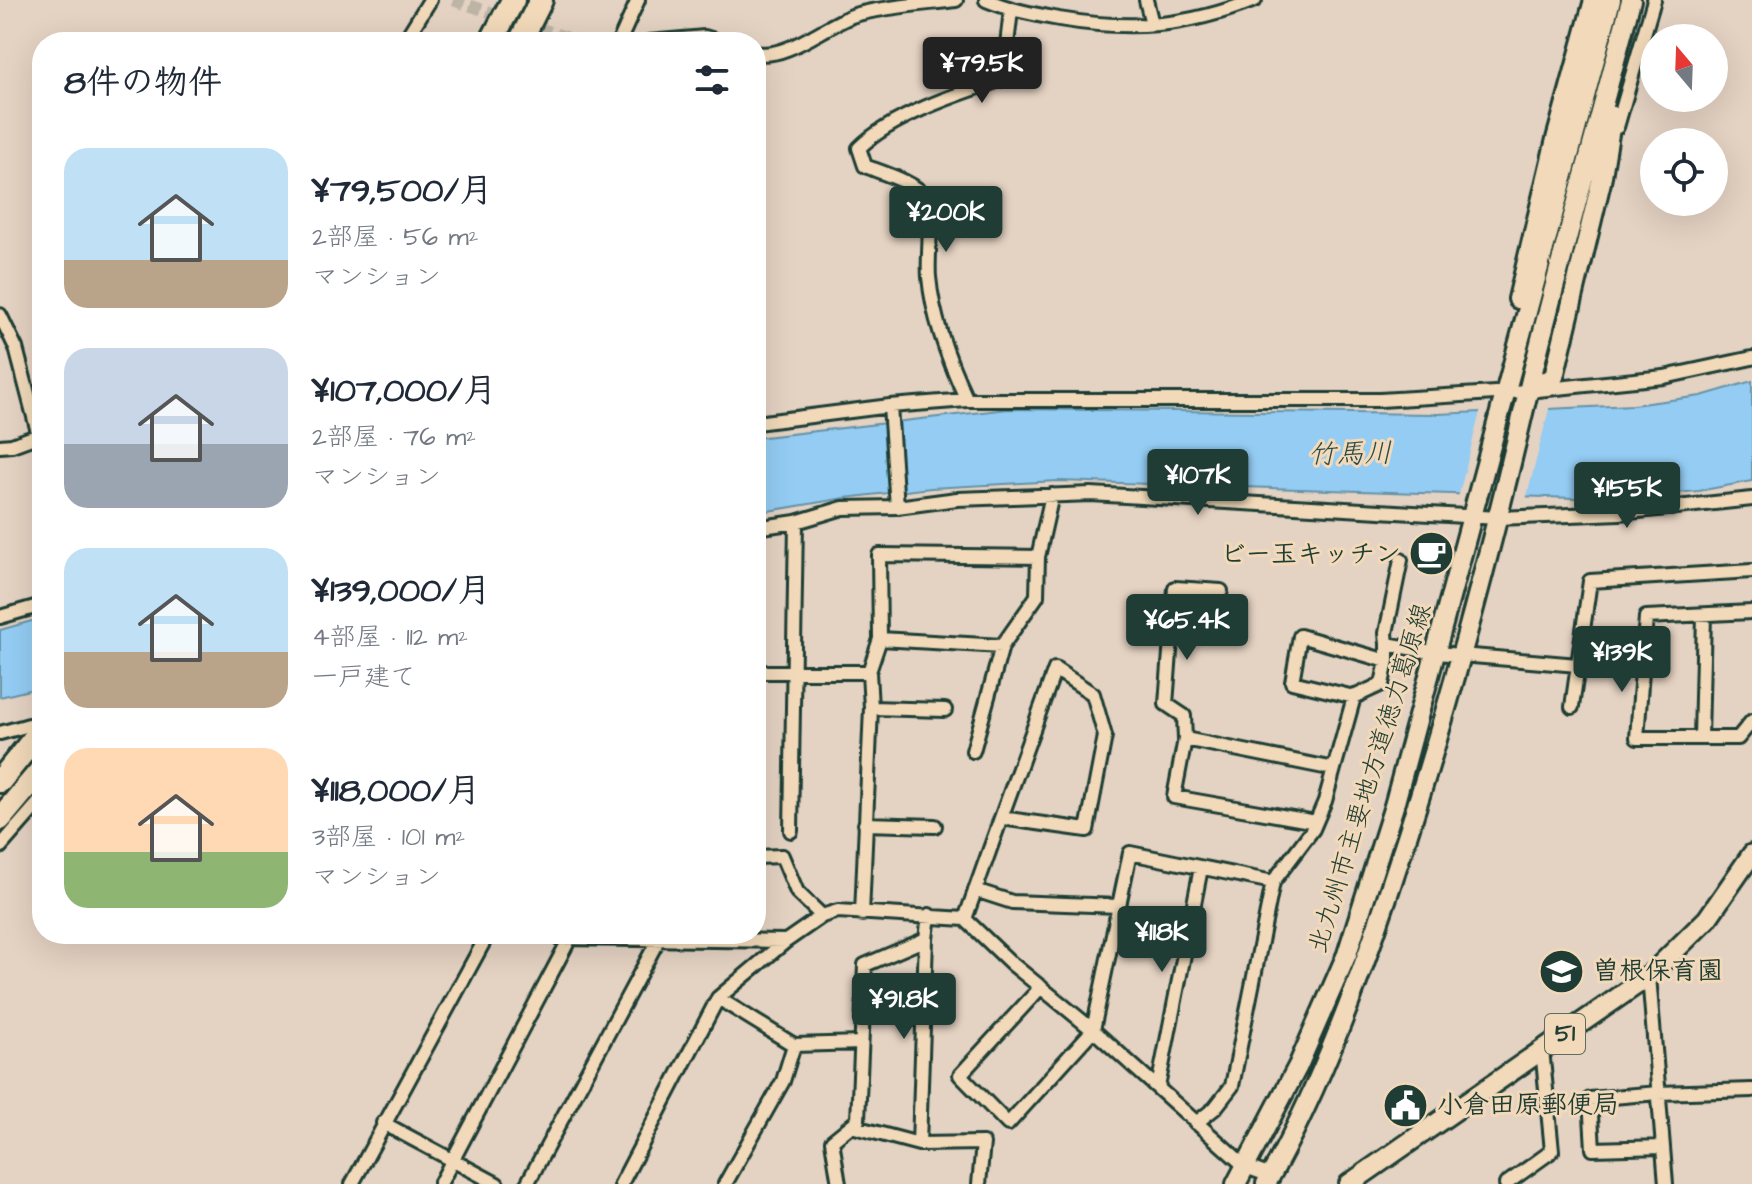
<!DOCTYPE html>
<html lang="ja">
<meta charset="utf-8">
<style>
:root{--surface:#fff;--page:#f2f2f3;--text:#1f2937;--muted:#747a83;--accent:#1f3d34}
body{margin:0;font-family:"Architects Daughter","Klee One",sans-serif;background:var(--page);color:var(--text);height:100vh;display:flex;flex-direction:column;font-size:30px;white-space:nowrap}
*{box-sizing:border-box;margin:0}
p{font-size:26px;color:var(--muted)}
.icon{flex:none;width:44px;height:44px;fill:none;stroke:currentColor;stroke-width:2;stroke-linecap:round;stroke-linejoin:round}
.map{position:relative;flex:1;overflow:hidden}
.drawer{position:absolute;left:32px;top:32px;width:734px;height:912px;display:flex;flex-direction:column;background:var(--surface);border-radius:32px;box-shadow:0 8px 32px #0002}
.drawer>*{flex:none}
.needle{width:52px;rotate:341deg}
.controls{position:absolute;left:1640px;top:24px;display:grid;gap:16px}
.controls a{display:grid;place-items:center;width:88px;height:88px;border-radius:50%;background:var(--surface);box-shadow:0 8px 32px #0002;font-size:40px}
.price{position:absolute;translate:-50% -68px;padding:0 18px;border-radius:8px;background:var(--accent);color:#fff;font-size:26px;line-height:52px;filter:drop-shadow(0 2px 4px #0008)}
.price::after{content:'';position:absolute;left:50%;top:48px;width:24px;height:18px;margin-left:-12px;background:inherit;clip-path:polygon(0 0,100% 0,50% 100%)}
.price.selected{background:#222;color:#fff}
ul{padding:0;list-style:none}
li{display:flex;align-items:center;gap:24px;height:200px;padding:0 32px}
li span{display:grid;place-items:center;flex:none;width:224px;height:160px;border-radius:24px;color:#555}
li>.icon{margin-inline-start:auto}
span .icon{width:96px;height:96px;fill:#fffc;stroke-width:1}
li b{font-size:34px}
h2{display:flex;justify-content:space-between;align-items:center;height:96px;padding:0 32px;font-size:34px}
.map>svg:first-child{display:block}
.water{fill:#94ccf3;stroke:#6593a7;stroke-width:2}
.pier{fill:#e4d2c2}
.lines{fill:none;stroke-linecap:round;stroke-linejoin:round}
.street-tunnel{stroke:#bdb4a6;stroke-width:12;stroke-dasharray:12 6;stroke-linecap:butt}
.street-casing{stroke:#1f3d34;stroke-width:18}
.primary-casing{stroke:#1f3d34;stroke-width:24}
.highway-casing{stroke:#1f3d34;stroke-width:28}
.street{stroke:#f1d9b9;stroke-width:12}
.primary{stroke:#f1d9b9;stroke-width:18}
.highway{stroke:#f1d9b9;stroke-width:22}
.labels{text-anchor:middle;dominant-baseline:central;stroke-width:6;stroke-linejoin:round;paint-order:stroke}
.shield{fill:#f1d9b9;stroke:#5e6c5c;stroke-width:2}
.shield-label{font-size:24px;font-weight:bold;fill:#1f3d34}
.poi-label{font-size:26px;font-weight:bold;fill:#1f3d34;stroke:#f1d9b9;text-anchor:start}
.street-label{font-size:26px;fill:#1f3d34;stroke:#f1d9b9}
.water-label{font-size:28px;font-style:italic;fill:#2b4b47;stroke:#f1d9b9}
</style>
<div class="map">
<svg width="1752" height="1184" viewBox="0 0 1752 1184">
<rect width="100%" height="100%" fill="#e4d2c2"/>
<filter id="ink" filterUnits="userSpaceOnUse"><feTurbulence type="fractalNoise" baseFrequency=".0125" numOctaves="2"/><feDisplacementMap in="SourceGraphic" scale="16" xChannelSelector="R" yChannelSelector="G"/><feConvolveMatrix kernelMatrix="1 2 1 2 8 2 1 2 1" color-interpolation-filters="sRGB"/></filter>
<g filter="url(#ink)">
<path class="water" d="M1752,381V481L1699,491L1604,499L1058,481L931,488L845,498L756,513V438L1008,409L1438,414L1633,405L1701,396Z
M42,618V687L0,697V630Z"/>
<path class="pier" d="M1550,405L1526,500L1458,498L1481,408Z"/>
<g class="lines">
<path class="street-tunnel" d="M453,0L581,42"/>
<defs>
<path id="street" d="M986,0C1010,10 1033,14 1059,19C1130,31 1187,27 1255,0
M1146,0L1152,24
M404,42L430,0
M619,42L638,0
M649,42L705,37L721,42
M756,53C788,60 828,22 858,14C889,6 924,4 956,0
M1617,127L1654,0
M0,315L16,348L39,436
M967,400C949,362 933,320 929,277C927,256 934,215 925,197C917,183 880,172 865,166L859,148C891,116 960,93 1003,79L1011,10
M890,406L897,507
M756,423L890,406L967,400H1380L1528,391L1664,377L1752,358
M0,446L12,445L42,434
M756,528L796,522L843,508L897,507L957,499L1091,494L1498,518L1620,513L1752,499
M1038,557L1052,495
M1752,612L1646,617L1637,738H1738L1752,721
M0,617L42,605
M1387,644L1386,633L1401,560
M1055,669L1093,694L1105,736L1087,830L1001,818Z
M756,672H869L871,708L862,914
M869,672L880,639L879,555L1038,557L1037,596L1002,646L880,639
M1354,697L1292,682L1300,636L1387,661
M1572,707L1590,581L1752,571
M871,708L945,710
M0,733L29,725
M1701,738L1704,615
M1185,739L1184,716L1166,704L1175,588L1221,591
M973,751L1002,646
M1316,822L1174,797L1185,739L1334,769
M865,824L935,826
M791,831L796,522
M0,847L42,799
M756,857L782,856L797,892L822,916
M975,890L1012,902L1119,906
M965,919L1001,818
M552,934L559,938L786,941
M1649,976L1666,1184
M1041,987L960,1075L1008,1124L1093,1030L1130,853L1273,882
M718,998L794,1045L783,1081L725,1184
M794,1045L861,1043
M1158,1087L1201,868
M383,1123L497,1184
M1196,1123L1215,1108L1232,1086L1273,882L1313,829L1325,801L1354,697L1382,684L1387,661V644L1437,653L1578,665
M851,1126L919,1144L983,1143L979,1184
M919,1144L926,939
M1663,1147L1593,1149L1590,1099L1658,1093L1752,1090
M352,1184L488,934
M440,1184L570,938
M527,1184L658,940
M621,1184L718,998L786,941L822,916L838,911L965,919L1011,963L1093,1030L1246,1167L1271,1176
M839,1184L832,1141L858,1120L865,965L926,939L929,915
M1506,1184L1552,1151L1542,1049"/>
<path id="primary" d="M1518,299L1556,139L1594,0
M1528,391L1554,377L1601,182L1612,116
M1236,1184L1298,1066L1347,954L1394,806L1611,0
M1266,1184C1322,1085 1364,969 1399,861C1450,707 1491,550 1528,392C1559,261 1597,131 1631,0
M1349,1184L1649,976L1707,919L1752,854"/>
<path id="highway" d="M491,42L513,0
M520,42L541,0
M0,781L42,729
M0,819L42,769"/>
</defs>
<use href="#street" class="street-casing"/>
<use href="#primary" class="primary-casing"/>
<use href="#highway" class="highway-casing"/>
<use href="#street" class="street"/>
<use href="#primary" class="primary"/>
<use href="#highway" class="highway"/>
</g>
</g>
<defs>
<symbol id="cafe-disc" viewBox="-11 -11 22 22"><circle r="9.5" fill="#1f3d34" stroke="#f1d9b9"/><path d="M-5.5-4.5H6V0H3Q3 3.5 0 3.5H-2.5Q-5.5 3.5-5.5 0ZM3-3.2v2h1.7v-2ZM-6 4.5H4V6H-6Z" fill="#fff"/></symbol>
<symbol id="school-disc" viewBox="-11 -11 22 22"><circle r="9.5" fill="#1f3d34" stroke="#f1d9b9"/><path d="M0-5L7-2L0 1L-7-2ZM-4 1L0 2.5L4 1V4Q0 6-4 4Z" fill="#fff"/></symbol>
<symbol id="civic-disc" viewBox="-11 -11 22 22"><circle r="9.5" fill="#1f3d34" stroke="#f1d9b9"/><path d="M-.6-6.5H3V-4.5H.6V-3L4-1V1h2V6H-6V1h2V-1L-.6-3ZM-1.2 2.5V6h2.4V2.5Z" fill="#fff"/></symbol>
</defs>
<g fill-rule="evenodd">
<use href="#cafe-disc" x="1406" y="528" width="51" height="51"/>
<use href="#school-disc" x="1536" y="946" width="51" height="51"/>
<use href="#civic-disc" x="1380" y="1080" width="51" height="51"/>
</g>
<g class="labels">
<rect class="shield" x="1545" y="1014" width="40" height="40" rx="6"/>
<g class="shield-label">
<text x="1565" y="1034">51</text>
</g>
<g class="poi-label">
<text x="1401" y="554" text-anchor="end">ビー玉キッチン</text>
<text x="1593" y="971">曽根保育園</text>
<text x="1437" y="1105">小倉田原郵便局</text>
</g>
<g class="street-label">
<text transform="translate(1370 778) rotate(-73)">北九州市主要地方道徳力葛原線</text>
</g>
<g class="water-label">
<text transform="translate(1350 454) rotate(-1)">竹馬川</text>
</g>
</g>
</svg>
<div class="controls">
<a><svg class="needle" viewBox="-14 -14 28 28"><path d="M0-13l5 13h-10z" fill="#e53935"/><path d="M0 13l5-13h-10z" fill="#747a83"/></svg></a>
<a><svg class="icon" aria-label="locate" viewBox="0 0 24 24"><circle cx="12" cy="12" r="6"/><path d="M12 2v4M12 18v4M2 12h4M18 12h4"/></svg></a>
</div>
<b class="price selected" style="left:982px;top:105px">¥79.5K</b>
<b class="price" style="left:946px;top:254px">¥200K</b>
<b class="price" style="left:1198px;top:517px">¥107K</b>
<b class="price" style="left:1627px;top:530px">¥155K</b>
<b class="price" style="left:1187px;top:662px">¥65.4K</b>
<b class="price" style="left:1622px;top:694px">¥139K</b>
<b class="price" style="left:1162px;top:974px">¥118K</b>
<b class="price" style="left:904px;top:1041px">¥91.8K</b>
<section class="drawer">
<h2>8件の物件<svg class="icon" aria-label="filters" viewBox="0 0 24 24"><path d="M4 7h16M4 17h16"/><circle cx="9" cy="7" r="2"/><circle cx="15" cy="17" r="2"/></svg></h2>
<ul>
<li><span style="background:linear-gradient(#bfe0f5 70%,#b9a48a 0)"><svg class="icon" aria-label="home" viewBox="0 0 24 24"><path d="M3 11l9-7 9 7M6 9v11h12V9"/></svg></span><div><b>¥79,500/月</b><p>2部屋 · 56 m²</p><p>マンション</p></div></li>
<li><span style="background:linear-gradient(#c9d6e8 60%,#9aa5b1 0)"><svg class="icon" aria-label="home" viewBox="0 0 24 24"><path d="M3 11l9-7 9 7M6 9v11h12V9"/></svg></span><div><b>¥107,000/月</b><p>2部屋 · 76 m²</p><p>マンション</p></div></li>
<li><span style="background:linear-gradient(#bfe0f5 65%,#b9a48a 0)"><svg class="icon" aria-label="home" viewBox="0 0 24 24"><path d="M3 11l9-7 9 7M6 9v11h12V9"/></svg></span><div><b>¥139,000/月</b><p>4部屋 · 112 m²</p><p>一戸建て</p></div></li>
<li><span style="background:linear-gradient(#ffd9b3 65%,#8fb573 0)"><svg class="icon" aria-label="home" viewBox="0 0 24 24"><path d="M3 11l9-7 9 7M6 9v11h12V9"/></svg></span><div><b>¥118,000/月</b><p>3部屋 · 101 m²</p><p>マンション</p></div></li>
</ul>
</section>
</div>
